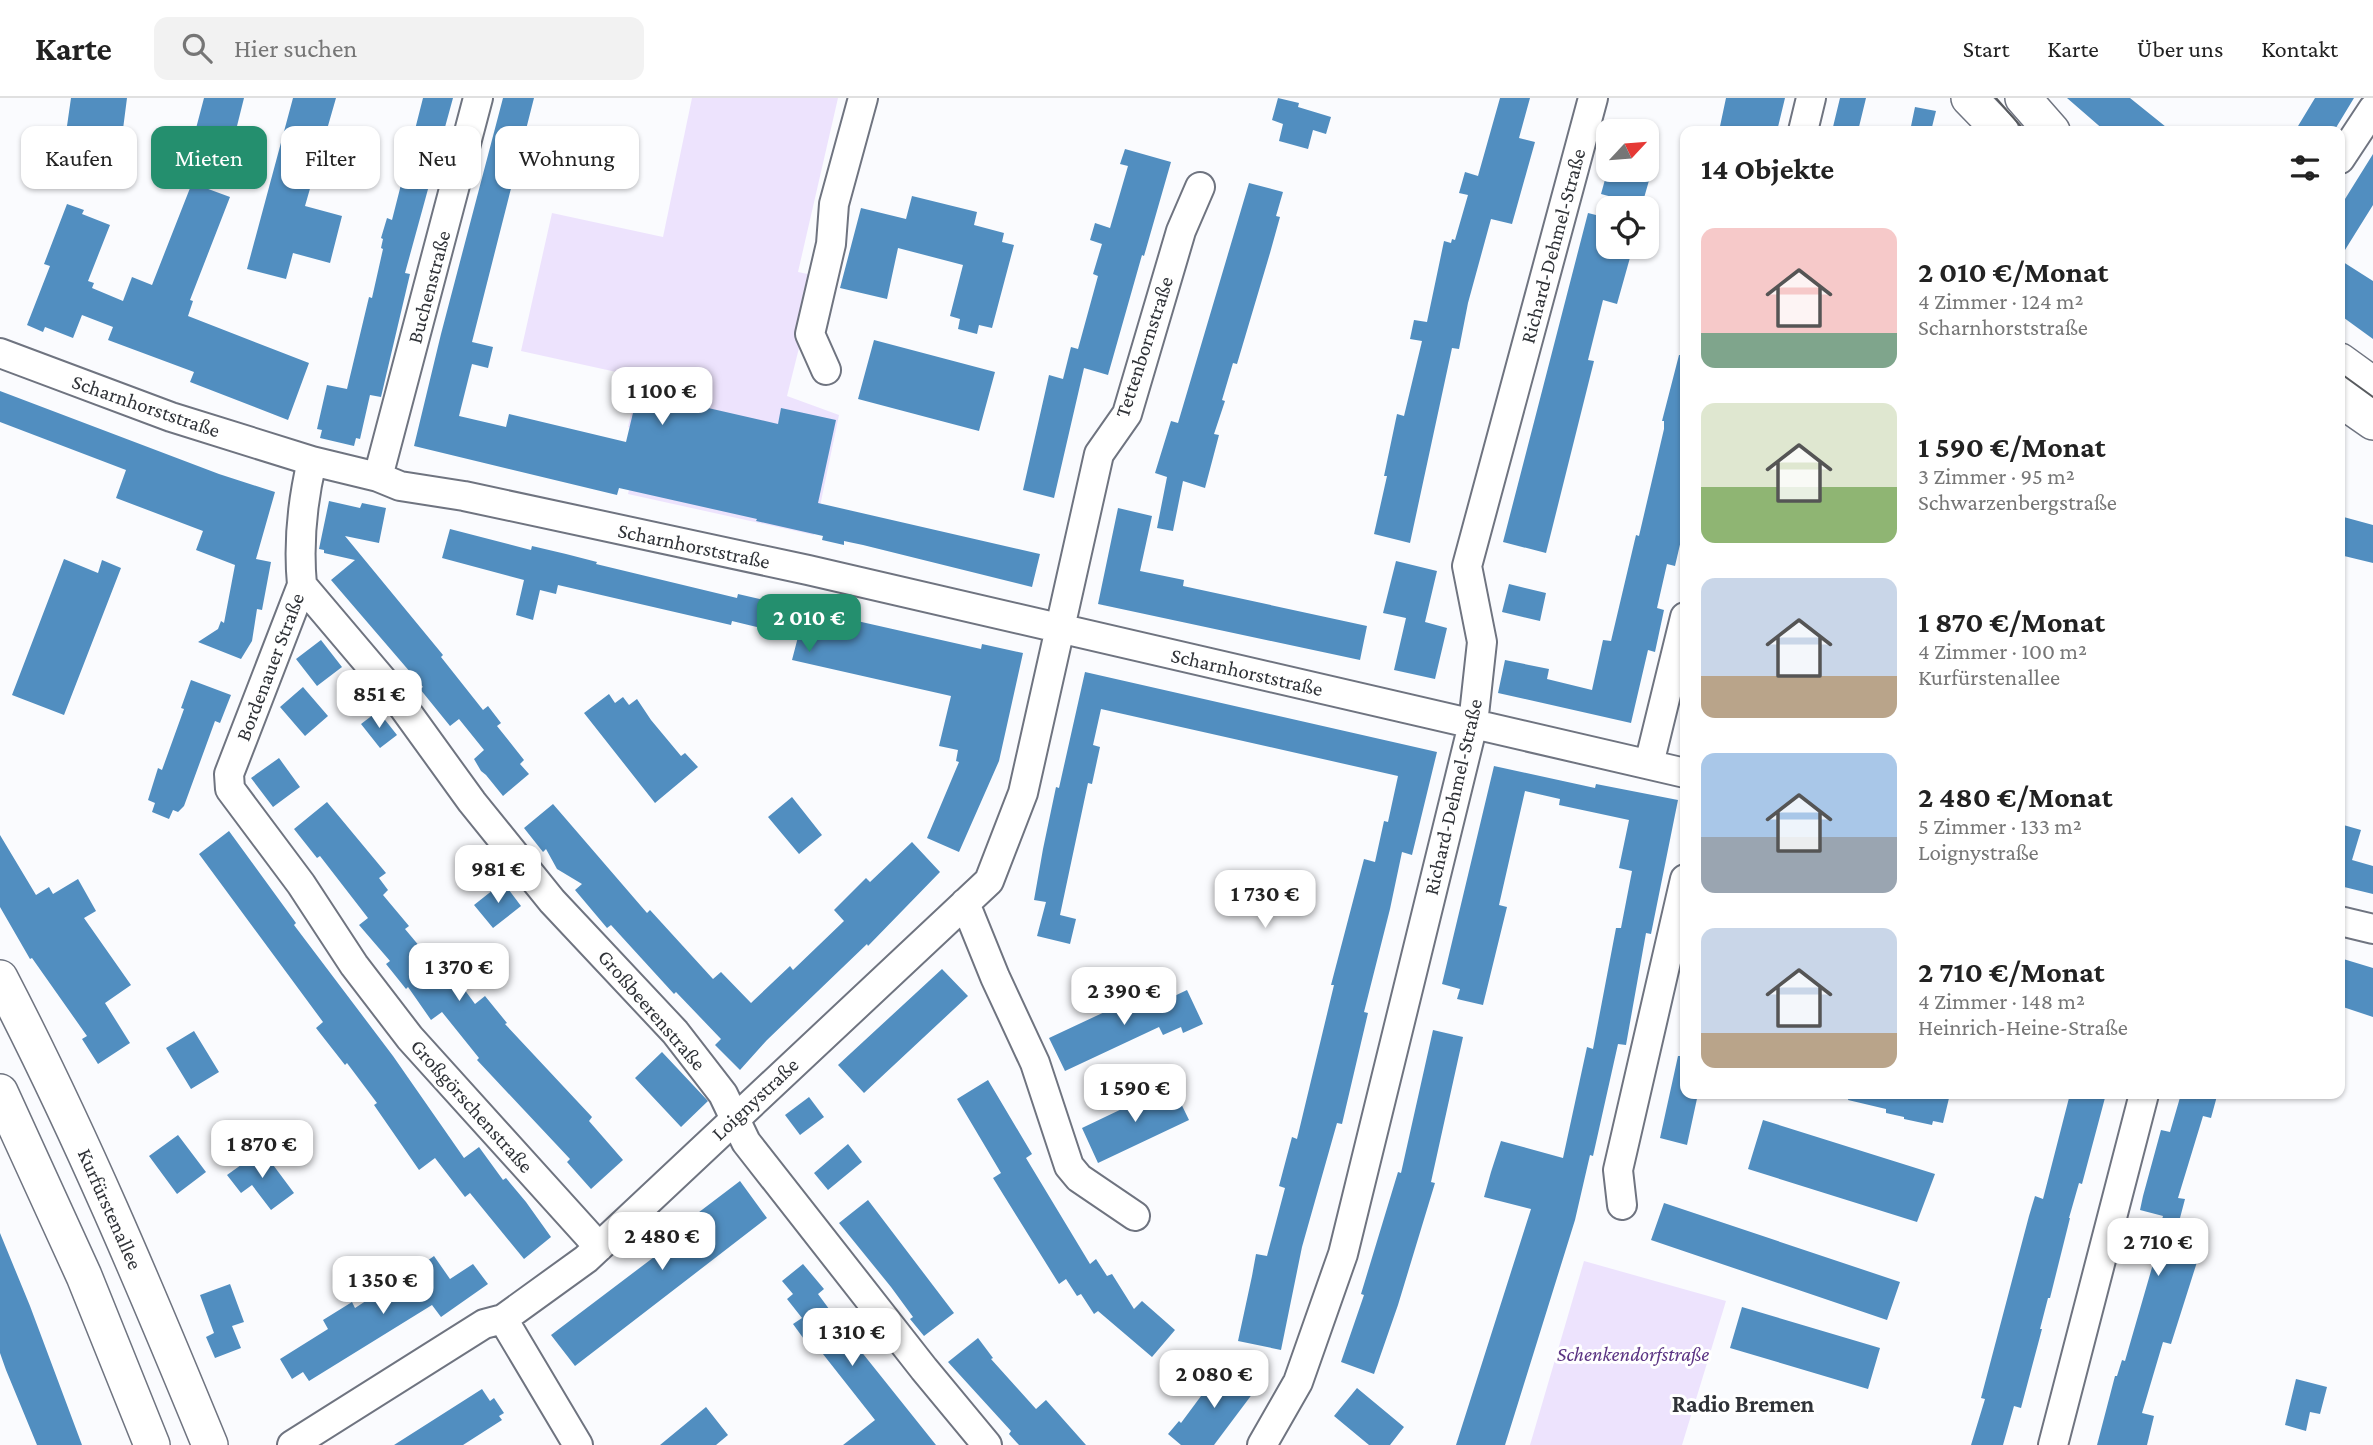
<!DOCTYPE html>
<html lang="de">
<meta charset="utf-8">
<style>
:root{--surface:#fff;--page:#f2f2f2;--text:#222;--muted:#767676;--line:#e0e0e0;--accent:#248f6e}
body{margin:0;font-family:"Crimson Pro",serif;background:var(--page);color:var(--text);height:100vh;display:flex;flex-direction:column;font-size:26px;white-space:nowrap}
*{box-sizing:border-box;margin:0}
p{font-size:23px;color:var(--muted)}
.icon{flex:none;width:38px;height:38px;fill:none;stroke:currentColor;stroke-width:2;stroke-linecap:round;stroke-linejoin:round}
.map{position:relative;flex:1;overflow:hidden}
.panel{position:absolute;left:1680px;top:28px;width:665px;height:973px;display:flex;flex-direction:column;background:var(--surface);border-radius:14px;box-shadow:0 2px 5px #0004}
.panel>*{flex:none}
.top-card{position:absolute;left:21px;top:28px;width:665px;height:63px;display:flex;gap:14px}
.needle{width:46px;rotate:64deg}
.buttons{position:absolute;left:1596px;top:21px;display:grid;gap:14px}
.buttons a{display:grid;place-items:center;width:63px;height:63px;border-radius:14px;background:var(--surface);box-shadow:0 2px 5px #0004;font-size:35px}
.price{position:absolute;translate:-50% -60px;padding:0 16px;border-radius:14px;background:#fff;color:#222;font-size:23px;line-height:46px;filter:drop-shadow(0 2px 4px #0008)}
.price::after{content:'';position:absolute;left:50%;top:42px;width:21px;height:16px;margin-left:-10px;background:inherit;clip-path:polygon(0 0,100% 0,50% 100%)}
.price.active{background:var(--accent);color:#fff}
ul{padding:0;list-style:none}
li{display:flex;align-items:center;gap:21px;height:175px;padding:0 21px}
li span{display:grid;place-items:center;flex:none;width:196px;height:140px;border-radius:14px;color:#555}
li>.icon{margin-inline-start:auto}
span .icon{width:84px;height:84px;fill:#fffc;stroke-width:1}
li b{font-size:30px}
h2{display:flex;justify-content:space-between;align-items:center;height:84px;padding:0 21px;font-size:30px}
.chip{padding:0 24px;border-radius:14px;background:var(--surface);box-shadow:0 2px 5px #0004;font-size:24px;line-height:63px}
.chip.active{background:var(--accent);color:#fff}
header{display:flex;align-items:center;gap:42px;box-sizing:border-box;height:98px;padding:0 35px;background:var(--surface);border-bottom:2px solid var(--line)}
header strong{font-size:33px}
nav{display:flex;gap:38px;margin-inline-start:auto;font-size:24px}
.search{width:490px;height:63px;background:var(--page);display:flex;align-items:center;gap:18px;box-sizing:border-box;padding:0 24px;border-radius:14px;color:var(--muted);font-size:26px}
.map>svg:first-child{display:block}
.green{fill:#ede3fd}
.building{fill:#518ec0}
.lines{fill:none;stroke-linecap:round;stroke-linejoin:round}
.minor-casing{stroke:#6f7480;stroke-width:32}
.major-casing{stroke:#6f7480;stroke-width:38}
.minor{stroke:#fff;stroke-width:28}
.major{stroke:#fff;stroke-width:35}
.tram{stroke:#585b5f;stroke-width:2}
.labels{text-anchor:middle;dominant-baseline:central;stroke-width:6;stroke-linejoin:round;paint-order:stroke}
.street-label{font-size:21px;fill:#303338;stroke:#fff}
.park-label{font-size:21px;font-style:italic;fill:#5b3483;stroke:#fff}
.quarter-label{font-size:24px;font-weight:bold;fill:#303338;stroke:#fff}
</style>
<header>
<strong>Karte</strong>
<div class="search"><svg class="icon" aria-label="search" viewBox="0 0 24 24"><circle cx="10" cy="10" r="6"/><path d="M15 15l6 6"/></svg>Hier suchen</div>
<nav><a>Start</a><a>Karte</a><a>Über uns</a><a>Kontakt</a></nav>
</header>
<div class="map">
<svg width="2373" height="1347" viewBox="0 0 2373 1347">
<rect width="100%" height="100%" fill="#fafbfe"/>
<path class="green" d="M692,0H838L798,174L817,178L787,298L839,317L814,437L628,396L642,333L628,329L639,279L521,253L552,115L663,139Z
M1584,1163L1726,1203L1682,1347H1530Z"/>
<path class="building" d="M71,0H127L118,70L115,69V77L112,76L110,81L65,64L70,51L64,49Z
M204,0H244L232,48L217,44L208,76L169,65L178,34L194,38Z
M293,0H336L305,108L342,118L330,165L293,155L286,181L247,171Z
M423,0H453L405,175L410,176L381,299L370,297L360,341L356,340L354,348L320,340L322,332L317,331L327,287L347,291L369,199L372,200L383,151L381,150L383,141L381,140L387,120L392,122Z
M503,0H534L472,244L493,249L488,270L472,266L459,318L506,329L509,316L626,344L638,294L778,326L781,310L836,322L818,405L1040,456L1032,489L863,447L844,443V447L822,442L823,438L756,423L757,421L619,390L617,397L414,348L441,236Z
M1278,0L1299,5L1298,9L1331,19L1326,36L1313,32L1308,51L1279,43L1283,26L1272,22Z
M1500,0H1530L1519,40L1535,44L1512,126L1491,121L1468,205L1459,251L1452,250L1410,445L1374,436L1387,378H1384L1397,316L1404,318L1422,243L1410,241L1414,222L1427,224L1444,143L1451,145L1452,141L1455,142L1468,97L1459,95L1465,74L1478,78Z
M1726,0H1785L1777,33H1719Z
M1840,0H1866L1858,33H1832Z
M2067,0H2130L2171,33H2105Z
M2315,0H2354L2334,33H2295Z
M1915,9L1936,13L1931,33H1910Z
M1125,51L1171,64L1144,158L1142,157L1108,277L1084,270L1054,400L1023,392L1049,277L1063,281L1071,249L1078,251L1098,178L1093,176L1102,146L1090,142L1095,125L1110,130L1128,68L1120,66Z
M2373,56V107L2340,160V109Z
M1612,72H1652L1642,107L1601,96L1606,78L1610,79Z
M192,85L230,99L190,202L193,203L188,218L309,265L288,322L190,284L194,274L108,242L113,229L82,217L73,240L45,229L43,234L27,227L50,168L44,166L67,106L84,112L82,116L110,127L88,183L94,185L92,190L123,203L132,179L152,187Z
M1249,85L1283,94L1276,118L1280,119L1270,155L1237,266L1233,265L1222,302L1225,303L1214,336L1219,337L1205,390L1183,383L1173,433L1157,430L1167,379L1155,375L1171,323L1178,325Z
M912,98L977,114L974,127L1004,135L1002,144L1014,147L992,230L979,227L977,236L958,231L960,221L950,218L963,167L898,150L887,201L840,190L861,110L906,121Z
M1588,115L1608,120V149H1633L1617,206L1603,202L1588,262L1594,263L1546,455L1503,444Z
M2340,162L2373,183V241L2340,217Z
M874,242L995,274L979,333L858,301Z
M1679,257H1685V425L1675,468L1667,466L1657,510L1664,512L1655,554L1648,552L1631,625L1498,595L1505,562L1549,571L1547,581L1592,592L1603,542L1611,543L1636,437L1639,438L1664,331V323H1662Z
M0,293L219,376L275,394L256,461L271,464L262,512L257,511L252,543L241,561L198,544L218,531L221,523L224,525L235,467L196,452L203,433L116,400L126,372L0,324Z
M329,403L360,410L362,405L386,410L379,445L345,438L443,557L441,559L483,612L488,608L501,625L497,628L524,662L520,666L529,676L503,698L486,677L481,673L474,661L484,652L459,621L450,628L420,591L423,589L331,482L355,462L324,455V452L319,451Z
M1118,410L1152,418L1140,473L1184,482L1183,488L1367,528L1360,562L1098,506Z
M2340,418L2373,427V465L2340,457Z
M450,431L531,452L532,448L566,456L597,464L596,466L737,500L738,496L981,551L982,546L1023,555L999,663L959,754L927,740L959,664L956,663L958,652L939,648L951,598L792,562L798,539L732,523L731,527L558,487L556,496L540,492L533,522L516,517L524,482L442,460Z
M64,461L98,475L102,462L121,470L64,617L12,597Z
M1396,463L1437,473L1425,524L1447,530L1435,581L1394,572L1406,520L1383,515Z
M1509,486L1546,495L1540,523L1502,514Z
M321,542L342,569L317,588L296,561Z
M1085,574L1437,654L1412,757L1402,754L1390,811L1364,914L1368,915L1342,1026L1337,1025L1302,1149L1281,1252L1238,1243L1252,1178L1256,1156L1267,1158L1285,1090L1279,1088L1292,1039L1297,1041L1334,887H1331L1364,761L1375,764L1384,723L1388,724L1398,678L1101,611L1093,647L1100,649L1092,686L1088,685L1060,817L1076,821L1070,846L1037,838L1046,804L1034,802L1043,751L1056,689L1059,690Z
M191,582L231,597L220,625L215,623L184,708L178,714L173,712L169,721L152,714L155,705L148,702L158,670L162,672L184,611L181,610Z
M303,589L328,618L305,638L280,609Z
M609,596L615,605L623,599L629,607L637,601L651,622L681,658L685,655L698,669L655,705L584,615Z
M378,613L397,637L380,650L361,626Z
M279,660L300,689L273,709L251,680Z
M1494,668L1595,690L1596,686L1678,702L1651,836L1646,835L1626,947L1618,946L1593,1058L1590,1057L1575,1122L1505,1347H1456L1531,1111L1484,1099L1491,1074L1501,1043L1563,1060L1587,949L1593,951L1616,830H1621L1632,773L1619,770L1629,722L1559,707L1560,701L1525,693L1499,807L1507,809L1483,907L1457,901L1460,891L1442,886Z
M792,699L822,737L799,756L768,719Z
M327,704L386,775L379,780L388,792L383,797L409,828L405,831L441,874L448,869L475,906L485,898L507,925L505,926L592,1019L589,1023L623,1062L591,1091L567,1064L570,1061L477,962L479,960L442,914L431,922L408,889L406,891L386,866L390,863L359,827L368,820L320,758L317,760L294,731Z
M553,706L647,815L650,812L713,881L721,874L751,905L790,868L793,872L844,823L834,812L866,780L870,784L912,744L940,774L868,848L867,846L767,942L740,972L715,947L721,941L676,894L674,896L611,827L607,830L575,792L582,786L557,771L546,751L543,754L524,730Z
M2340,726L2361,732L2352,762L2373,768V796L2340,788Z
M229,733L296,825L294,827L393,958L464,1060L479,1049L503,1082L506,1080L526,1104L551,1139L524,1161L470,1095L465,1099L435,1060L419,1072L374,1007L377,1005L347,965L345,967L316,930L323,924L199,756Z
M0,737L36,797L49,789L53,796L78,781L96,813L84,820L131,887L105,905L130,945L98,966L82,941L87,938L32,860L30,861L0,809Z
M503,784L521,808L493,830L474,807Z
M2340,860L2373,870V919L2340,908Z
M942,871L968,898L864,995L838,967Z
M1187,892L1203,926L1183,935L1181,929L1163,937L1159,929L1065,973L1049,940L1143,896L1147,904L1165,896L1168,901Z
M1433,932L1463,939L1431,1084L1435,1085L1398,1207L1374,1276L1341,1264L1364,1197L1361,1196L1398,1074L1401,1075Z
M194,933L219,974L191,991L166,950Z
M662,954L708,1003L681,1029L635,980Z
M1678,958H1685V996H1698L1687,1047L1660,1040Z
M988,982L1032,1056L1026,1060L1090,1166L1096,1161L1107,1178L1112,1176L1134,1211L1142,1203L1175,1232L1152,1259L1098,1213L1094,1216L1081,1196L1077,1198L1066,1181L1059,1186L993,1080L1001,1075L957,1001Z
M1172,987L1189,1022L1098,1065L1082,1030Z
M1849,996H1950L1943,1025L1933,1023L1932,1027L1904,1021V1019L1886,1015V1011L1848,1002Z
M2070,996H2106L2082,1086L2079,1085L2069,1120H2070L2050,1200H2048L2040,1231H2042L2021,1310L2014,1308L2003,1347H1971L1985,1301L1981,1300L2029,1118L2035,1098L2043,1101Z
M2181,996H2209L2217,998L2211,1020L2203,1018L2178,1100L2185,1101L2175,1139L2191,1144L2186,1160L2197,1164L2171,1246L2163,1244L2142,1315L2154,1318L2147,1347H2097L2115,1278H2117L2122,1262L2125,1263L2153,1166L2149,1164L2163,1118L2140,1112L2143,1098L2161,1032L2170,1034Z
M809,999L824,1019L800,1037L785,1017Z
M1763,1022L1935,1076L1917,1124L1748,1071Z
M178,1037L206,1074L177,1096L149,1058Z
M848,1046L862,1064L828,1092L814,1075Z
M262,1052L294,1095L271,1112L252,1087L241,1095L227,1077Z
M740,1083L767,1120L575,1268L551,1237L662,1153L657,1146Z
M868,1102L954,1215L924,1238L910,1221L913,1219L891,1189L839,1125Z
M1664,1105L1900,1184L1887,1222L1651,1142Z
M0,1135L30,1208L82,1347H37L6,1272L0,1255Z
M434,1158L450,1181L473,1166L488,1186L441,1219L432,1207L309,1283L303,1274L292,1281L280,1261L328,1231L323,1222L352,1204L355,1210L398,1182L399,1183Z
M803,1166L824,1191L818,1196L852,1242L936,1347H843L875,1322L819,1251L814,1255L793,1226L802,1220L787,1201L793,1196L782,1183Z
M230,1186L244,1224L232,1228L241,1250L215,1260L206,1239L214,1235L200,1197Z
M1742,1209L1880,1250L1868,1291L1730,1250Z
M978,1240L993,1260L991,1261L1036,1311L1046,1302L1086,1347H1019L1009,1336L1011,1333L948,1264Z
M1224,1267L1256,1291L1214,1347H1181L1168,1336L1179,1323L1181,1325Z
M2296,1281L2327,1289L2320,1316L2310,1314L2306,1333L2285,1327Z
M1357,1290L1404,1329L1390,1347H1369L1334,1318Z
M482,1291L490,1303L494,1300L504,1315L499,1318L502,1322L463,1347H394Z
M706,1309L728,1337L716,1347H660Z"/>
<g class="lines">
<defs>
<path id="minor" d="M1803,33L1811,0
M2340,61L2373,11
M0,255L171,319L312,363L378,379L400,388L464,398L808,472L1685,675
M826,272L810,236L831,146L834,106L863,0
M312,363C302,405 298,444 302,487L229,676L230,691L301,786L354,867L410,940L599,1149
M378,379L478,0
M302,487L391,592L472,704L552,803L675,934L723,996L746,1044L924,1271L987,1347
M1649,666L1685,519
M965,805L995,879L1035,965L1069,1068L1079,1080L1135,1118
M2340,823L2373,831
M1622,1107L1618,1072L1685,781
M503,1221L578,1347
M292,1347L484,1226L503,1221L586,1161L989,783L1023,695L1099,356L1127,316L1181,133L1200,89
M1262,1347L1298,1284L1343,1156L1473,626L1482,544L1467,468L1593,0
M2053,1347L2144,996"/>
<path id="major" d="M1969,0L2001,33
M2023,0L2052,33
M2340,263L2373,287
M2340,301L2373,324
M0,880C79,1032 145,1189 210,1347
M0,994L84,1178L152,1347"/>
</defs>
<use href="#minor" class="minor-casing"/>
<use href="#major" class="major-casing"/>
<use href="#minor" class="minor"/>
<use href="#major" class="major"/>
<path class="tram" d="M1996,0L2025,33
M2340,275L2373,299"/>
</g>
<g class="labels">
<g class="street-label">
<text transform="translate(1553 148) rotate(-75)">Richard-Dehmel-Straße</text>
<text transform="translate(429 189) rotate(-75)">Buchenstraße</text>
<text transform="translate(1144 249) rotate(-72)">Tettenbornstraße</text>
<text transform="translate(146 308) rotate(19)">Scharnhorststraße</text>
<text transform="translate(694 448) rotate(12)">Scharnhorststraße</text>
<text transform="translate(270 569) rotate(-69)">Bordenauer Straße</text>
<text transform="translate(1247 574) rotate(13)">Scharnhorststraße</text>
<text transform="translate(1453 699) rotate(-77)">Richard-Dehmel-Straße</text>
<text transform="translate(652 912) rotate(49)">Großbeerenstraße</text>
<text transform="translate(755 1001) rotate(-43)">Loignystraße</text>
<text transform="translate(472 1008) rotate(48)">Großgörschenstraße</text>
<text transform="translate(110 1111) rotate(66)">Kurfürstenallee</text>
</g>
<g class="park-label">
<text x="1633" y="1256">Schenkendorfstraße</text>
</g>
<g class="quarter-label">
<text x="1743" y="1305">Radio Bremen</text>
</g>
</g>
</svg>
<div class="buttons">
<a><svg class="needle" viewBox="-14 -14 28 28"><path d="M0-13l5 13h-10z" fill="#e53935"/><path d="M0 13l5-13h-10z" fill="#767676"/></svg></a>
<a><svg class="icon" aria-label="locate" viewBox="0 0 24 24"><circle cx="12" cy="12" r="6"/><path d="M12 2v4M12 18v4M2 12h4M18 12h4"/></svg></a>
</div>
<b class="price" style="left:662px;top:329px">1 100 €</b>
<b class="price active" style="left:809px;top:556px">2 010 €</b>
<b class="price" style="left:379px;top:632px">851 €</b>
<b class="price" style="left:498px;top:807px">981 €</b>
<b class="price" style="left:1265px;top:832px">1 730 €</b>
<b class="price" style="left:459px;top:905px">1 370 €</b>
<b class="price" style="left:1124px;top:929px">2 390 €</b>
<b class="price" style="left:1135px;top:1026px">1 590 €</b>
<b class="price" style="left:262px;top:1082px">1 870 €</b>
<b class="price" style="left:662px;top:1174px">2 480 €</b>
<b class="price" style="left:2158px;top:1180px">2 710 €</b>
<b class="price" style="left:383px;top:1218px">1 350 €</b>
<b class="price" style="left:852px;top:1270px">1 310 €</b>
<b class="price" style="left:1214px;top:1312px">2 080 €</b>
<div class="top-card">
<a class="chip">Kaufen</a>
<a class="chip active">Mieten</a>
<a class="chip">Filter</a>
<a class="chip">Neu</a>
<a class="chip">Wohnung</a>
</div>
<section class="panel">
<h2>14 Objekte<svg class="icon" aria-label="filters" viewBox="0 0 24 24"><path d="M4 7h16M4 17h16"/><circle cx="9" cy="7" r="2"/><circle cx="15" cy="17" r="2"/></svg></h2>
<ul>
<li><span style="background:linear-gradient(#f6c9c9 75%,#7fa58c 0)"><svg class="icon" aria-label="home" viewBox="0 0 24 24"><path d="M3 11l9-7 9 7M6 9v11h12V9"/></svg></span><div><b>2 010 €/Monat</b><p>4 Zimmer · 124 m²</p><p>Scharnhorststraße</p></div></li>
<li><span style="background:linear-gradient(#dfe7d0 60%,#8fb573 0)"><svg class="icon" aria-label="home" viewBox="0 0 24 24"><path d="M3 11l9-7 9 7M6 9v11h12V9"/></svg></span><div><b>1 590 €/Monat</b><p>3 Zimmer · 95 m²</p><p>Schwarzenbergstraße</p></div></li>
<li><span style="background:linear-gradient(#c9d6e8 70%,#b9a48a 0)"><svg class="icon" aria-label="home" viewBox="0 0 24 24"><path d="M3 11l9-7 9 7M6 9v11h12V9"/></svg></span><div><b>1 870 €/Monat</b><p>4 Zimmer · 100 m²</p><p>Kurfürstenallee</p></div></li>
<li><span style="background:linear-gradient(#a9c7e8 60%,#9aa5b1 0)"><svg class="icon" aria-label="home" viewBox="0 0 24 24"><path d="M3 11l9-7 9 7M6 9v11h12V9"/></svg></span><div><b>2 480 €/Monat</b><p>5 Zimmer · 133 m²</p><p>Loignystraße</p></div></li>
<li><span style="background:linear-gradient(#c9d6e8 75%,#b9a48a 0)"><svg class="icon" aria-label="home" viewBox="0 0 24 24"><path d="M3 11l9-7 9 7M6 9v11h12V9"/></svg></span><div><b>2 710 €/Monat</b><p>4 Zimmer · 148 m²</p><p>Heinrich-Heine-Straße</p></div></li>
</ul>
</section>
</div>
